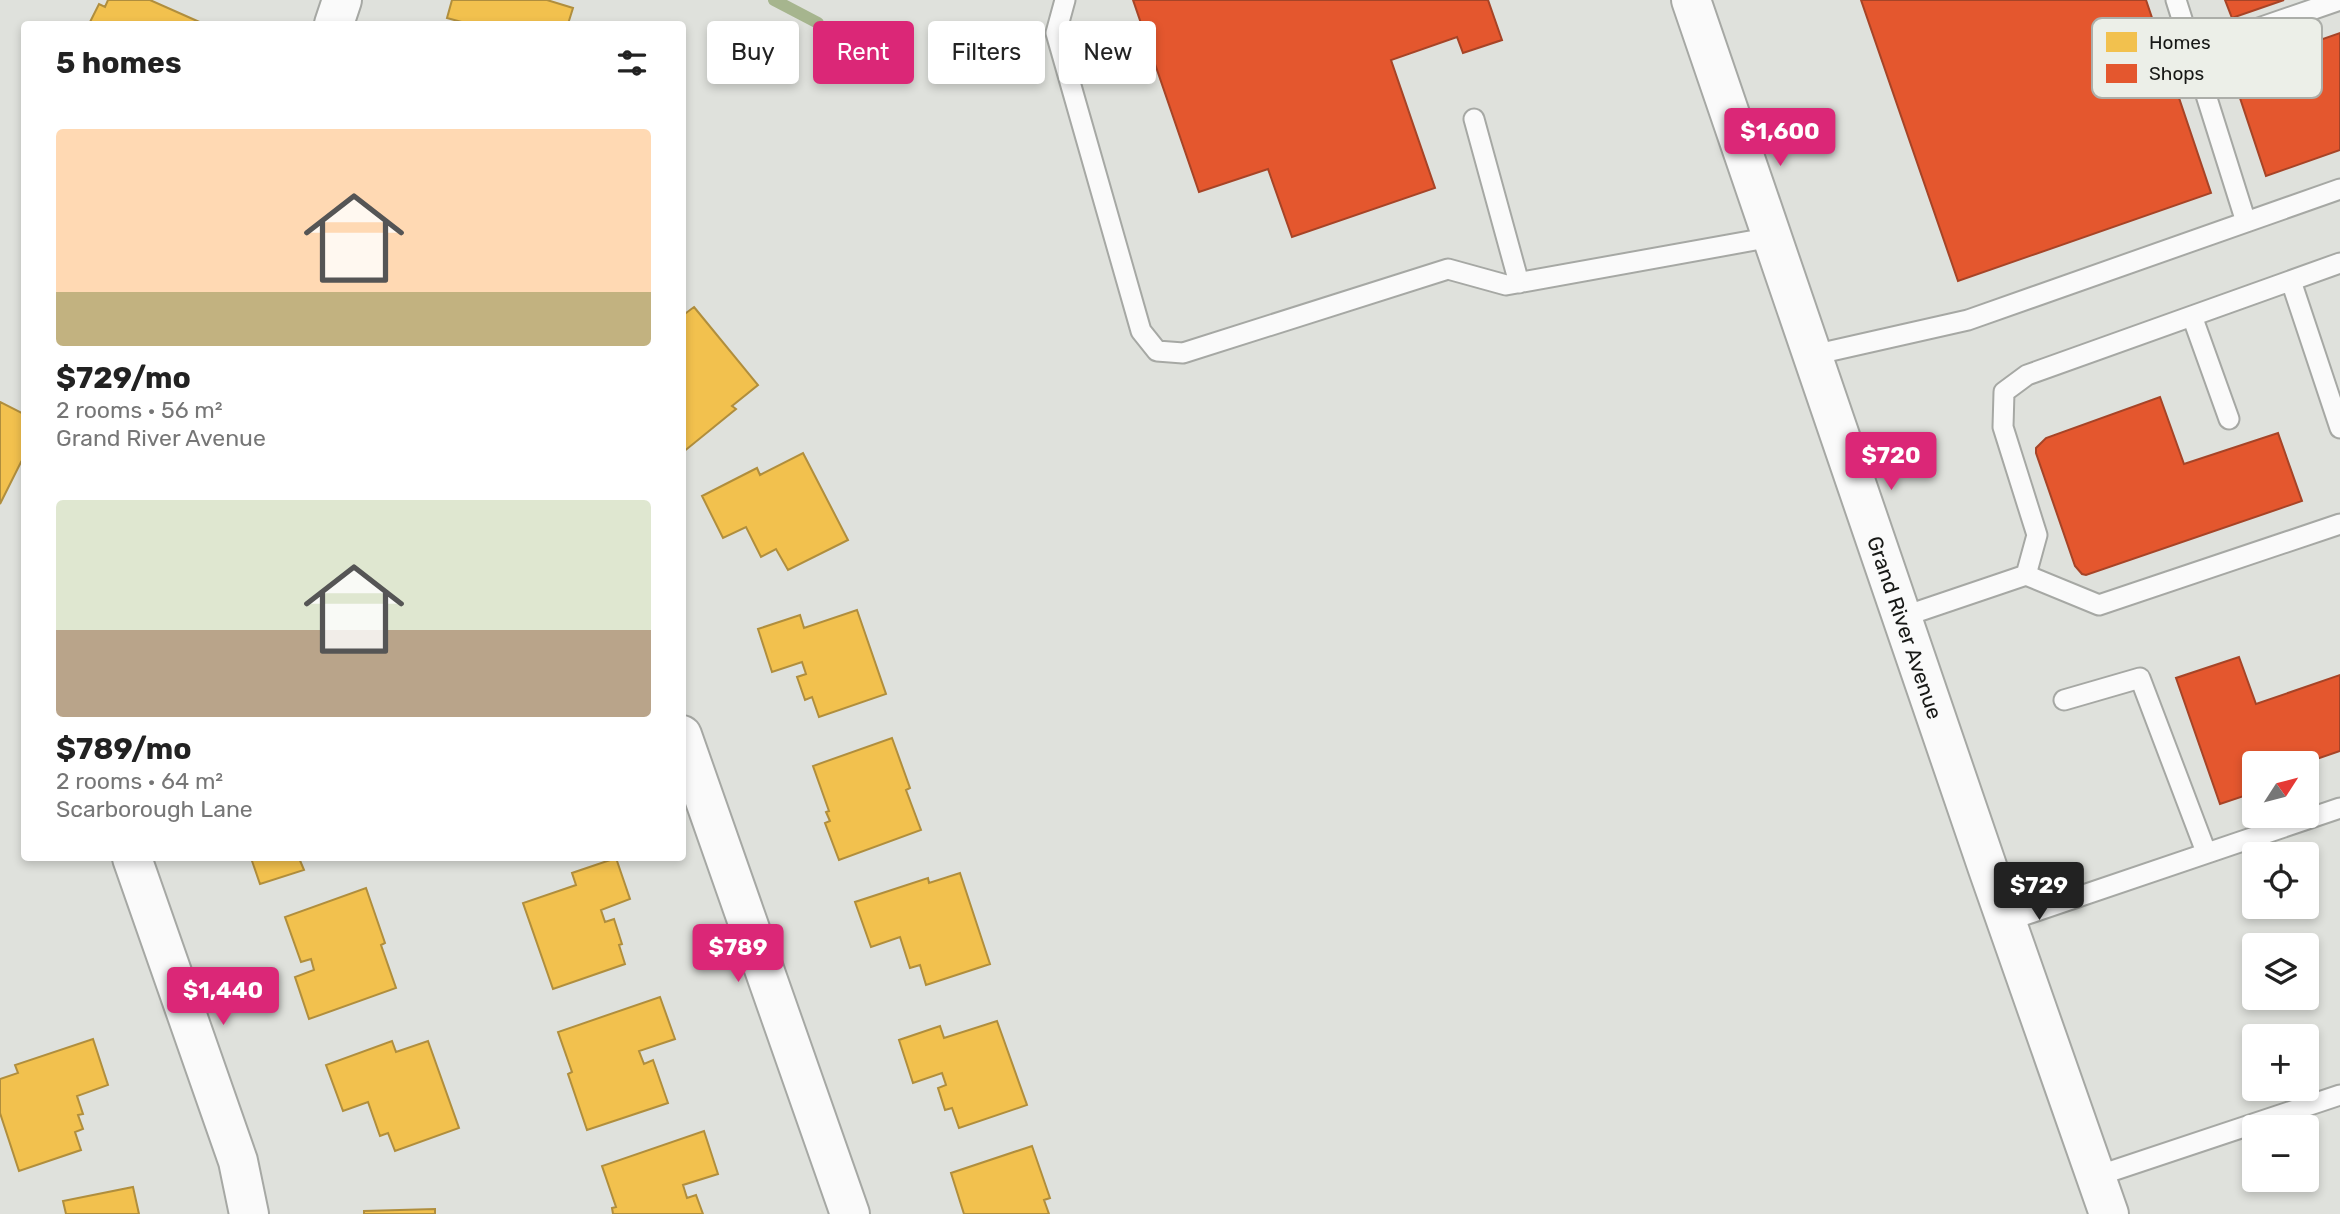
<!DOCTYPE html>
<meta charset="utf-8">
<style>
:root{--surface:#fff;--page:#f2f2f2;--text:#222;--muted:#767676;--accent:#db2777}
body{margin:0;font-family:Rubik,sans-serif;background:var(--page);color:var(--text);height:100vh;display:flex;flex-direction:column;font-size:26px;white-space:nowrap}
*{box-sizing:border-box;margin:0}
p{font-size:23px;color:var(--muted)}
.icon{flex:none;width:38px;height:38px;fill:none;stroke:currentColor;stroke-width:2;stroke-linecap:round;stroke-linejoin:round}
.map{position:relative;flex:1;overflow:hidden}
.details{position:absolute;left:21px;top:21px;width:665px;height:840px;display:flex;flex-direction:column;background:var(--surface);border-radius:7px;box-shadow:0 4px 10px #0003}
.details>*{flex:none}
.guide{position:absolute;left:707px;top:21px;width:665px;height:63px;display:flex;gap:14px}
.needle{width:46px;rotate:54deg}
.buttons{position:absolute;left:2242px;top:751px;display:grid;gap:14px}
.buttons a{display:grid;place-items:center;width:77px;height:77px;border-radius:7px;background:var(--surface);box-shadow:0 4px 10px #0003;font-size:35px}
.price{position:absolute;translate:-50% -60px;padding:0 16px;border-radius:7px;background:var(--accent);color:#fff;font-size:23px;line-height:46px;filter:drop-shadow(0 2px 4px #0008)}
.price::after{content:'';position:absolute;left:50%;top:42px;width:21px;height:16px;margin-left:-10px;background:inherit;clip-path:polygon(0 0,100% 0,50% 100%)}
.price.selected{background:#222;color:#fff}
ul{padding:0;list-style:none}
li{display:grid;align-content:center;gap:14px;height:371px;padding:0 35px}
li span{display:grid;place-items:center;height:217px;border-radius:7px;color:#555}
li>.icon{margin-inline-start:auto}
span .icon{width:126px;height:126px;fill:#fffc;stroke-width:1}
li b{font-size:30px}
h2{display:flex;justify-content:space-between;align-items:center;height:84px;padding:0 35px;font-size:30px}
.chip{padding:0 24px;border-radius:7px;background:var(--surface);box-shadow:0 4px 10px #0003;font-size:24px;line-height:63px}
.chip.selected{background:var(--accent);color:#fff}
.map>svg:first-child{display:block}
.homes{fill:#f2c14e;stroke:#b08e3d;stroke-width:2}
.shops{fill:#e4572e;stroke:#a64427;stroke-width:2}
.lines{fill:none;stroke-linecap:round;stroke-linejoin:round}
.stream{stroke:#a6b58e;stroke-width:12}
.service-casing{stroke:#a6a8a4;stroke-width:23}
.minor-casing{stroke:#a6a8a4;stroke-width:42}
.secondary-casing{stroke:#a6a8a4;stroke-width:42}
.service{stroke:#fafafa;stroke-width:19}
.minor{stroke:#fafafa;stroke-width:38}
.secondary{stroke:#fafafa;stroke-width:38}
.labels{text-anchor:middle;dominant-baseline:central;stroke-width:7;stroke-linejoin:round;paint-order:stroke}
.street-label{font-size:21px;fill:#171816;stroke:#ecefe8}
.key{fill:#ecefe8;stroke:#acaea9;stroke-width:2}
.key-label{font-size:19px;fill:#171816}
</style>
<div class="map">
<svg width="2340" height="1214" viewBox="0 0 2340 1214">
<rect width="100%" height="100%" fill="#dfe1dc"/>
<path class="homes" d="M108,0H150L204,24H89L99,4L105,7Z
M452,0H547L573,8L568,24H469L447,18Z
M694,307L758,385L732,406L736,409L682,453V316Z
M0,402L24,414V464L21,462L0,504Z
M803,453L848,540L788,570L776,549L761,557L746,527L723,538L702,496L757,468L760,475Z
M857,610L886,694L819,717L812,697L805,700L797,677L806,674L802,662L772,672L758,629L800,615L804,628Z
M892,738L910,788L906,790L921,830L839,860L825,823L830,821L826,812L829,811L813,766Z
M251,858H299L304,870L260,884Z
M616,858L630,899L601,910L605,922L614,919L622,944L619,945L625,964L553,989L523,903L576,885L572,873Z
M960,873L990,964L926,985L920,965L910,968L900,937L871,947L855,902L928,878L929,883Z
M366,888L385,943L381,945L396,988L309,1019L295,977L314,970L311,959L301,962L285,917Z
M660,997L675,1039L639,1051L644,1064L653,1060L668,1103L587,1130L568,1074L572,1072L558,1032Z
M997,1021L1027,1105L959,1128L952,1108L945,1110L938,1088L946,1085L942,1073L913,1083L899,1040L940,1026L944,1038Z
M93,1039L108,1085L77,1096L83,1114L78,1115L83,1129L75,1132L81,1150L19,1171L0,1113V1079L18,1073L15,1065Z
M392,1041L396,1052L428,1041L459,1128L395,1151L388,1133L380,1136L368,1102L343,1111L326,1065Z
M704,1131L718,1174L683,1185L687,1198L696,1195L703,1214H613L612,1208L616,1207L602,1166Z
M1032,1146L1050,1198L1044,1200L1049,1214H964L951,1173Z
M133,1187L139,1214H66L63,1201Z
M435,1209V1214H364V1211Z"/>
<path class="shops" d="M1133,0H1488L1502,40L1463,53L1457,37L1391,60L1435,188L1292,237L1268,169L1199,192Z
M1861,0H2146L2211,193L1958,281Z
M2225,0H2284L2232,18Z
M2340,33V150L2266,176L2231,71Z
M2160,397L2184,464L2278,433L2302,501L2086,575L2082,574L2075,566L2036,453V448L2046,438Z
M2239,657L2256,704L2340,675V751L2305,763H2254V780L2246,783L2250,794L2220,804L2176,678Z"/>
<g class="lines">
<path class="stream" d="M774,0L818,23"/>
<defs>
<path id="service" d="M1065,0L1056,33L1141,331L1157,351L1183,353L1448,269L1506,285L1772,237
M2176,0L2246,222
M2192,51L2340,0
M1474,119L1519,283
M2291,281L2340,428
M2192,316L2229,419
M1813,355L1968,320L2340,189
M2026,575L2037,535L2003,427L2004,392L2027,375L2340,263
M1902,617L2026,575L2099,605L2340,524
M2064,700L2140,678L2206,852
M2007,921L2340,808
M2097,1176L2340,1095"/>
<path id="minor" d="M334,24L342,0
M682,735L850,1214
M132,858L238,1161L249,1214"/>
<g id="secondary">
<path id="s1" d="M1691,0L1988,869L2109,1214"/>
</g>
</defs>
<use href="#service" class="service-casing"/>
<use href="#minor" class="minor-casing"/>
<use href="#secondary" class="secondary-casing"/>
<use href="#service" class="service"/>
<use href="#minor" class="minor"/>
<use href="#secondary" class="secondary"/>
</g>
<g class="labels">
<g class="street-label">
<text stroke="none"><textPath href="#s1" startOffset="663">Grand River Avenue</textPath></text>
</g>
</g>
<rect x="2092" y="18" width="230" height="80" rx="10" class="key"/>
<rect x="2106" y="32" width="31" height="20" fill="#f2c14e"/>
<rect x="2106" y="64" width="31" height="19" fill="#e4572e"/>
<g class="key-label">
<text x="2149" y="49">Homes</text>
<text x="2149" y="80">Shops</text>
</g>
</svg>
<div class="buttons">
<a><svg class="needle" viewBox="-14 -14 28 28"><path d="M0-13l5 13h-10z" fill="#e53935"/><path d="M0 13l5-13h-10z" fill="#767676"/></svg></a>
<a><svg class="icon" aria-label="locate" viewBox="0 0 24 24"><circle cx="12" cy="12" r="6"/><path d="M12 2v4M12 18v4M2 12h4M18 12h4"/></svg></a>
<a><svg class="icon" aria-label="layers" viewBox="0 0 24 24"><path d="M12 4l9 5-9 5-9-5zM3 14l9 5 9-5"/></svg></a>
<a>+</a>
<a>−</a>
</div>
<b class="price" style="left:1780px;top:168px">$1,600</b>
<b class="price" style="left:1891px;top:492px">$720</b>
<b class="price selected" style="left:2039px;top:922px">$729</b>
<b class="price" style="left:738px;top:984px">$789</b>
<b class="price" style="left:223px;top:1027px">$1,440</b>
<div class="guide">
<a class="chip">Buy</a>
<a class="chip selected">Rent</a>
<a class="chip">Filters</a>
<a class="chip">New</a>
</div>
<section class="details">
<h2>5 homes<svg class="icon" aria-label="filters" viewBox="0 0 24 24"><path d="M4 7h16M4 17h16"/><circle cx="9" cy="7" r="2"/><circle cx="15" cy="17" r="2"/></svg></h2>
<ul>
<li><span style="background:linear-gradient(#ffd9b3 75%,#c2b280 0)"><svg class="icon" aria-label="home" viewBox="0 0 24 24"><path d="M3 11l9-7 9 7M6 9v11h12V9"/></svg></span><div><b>$729/mo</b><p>2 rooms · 56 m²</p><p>Grand River Avenue</p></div></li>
<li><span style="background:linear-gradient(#dfe7d0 60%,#b9a48a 0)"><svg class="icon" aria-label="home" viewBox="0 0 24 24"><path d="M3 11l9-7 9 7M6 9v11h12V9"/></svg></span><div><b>$789/mo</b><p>2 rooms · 64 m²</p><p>Scarborough Lane</p></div></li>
</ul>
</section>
</div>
